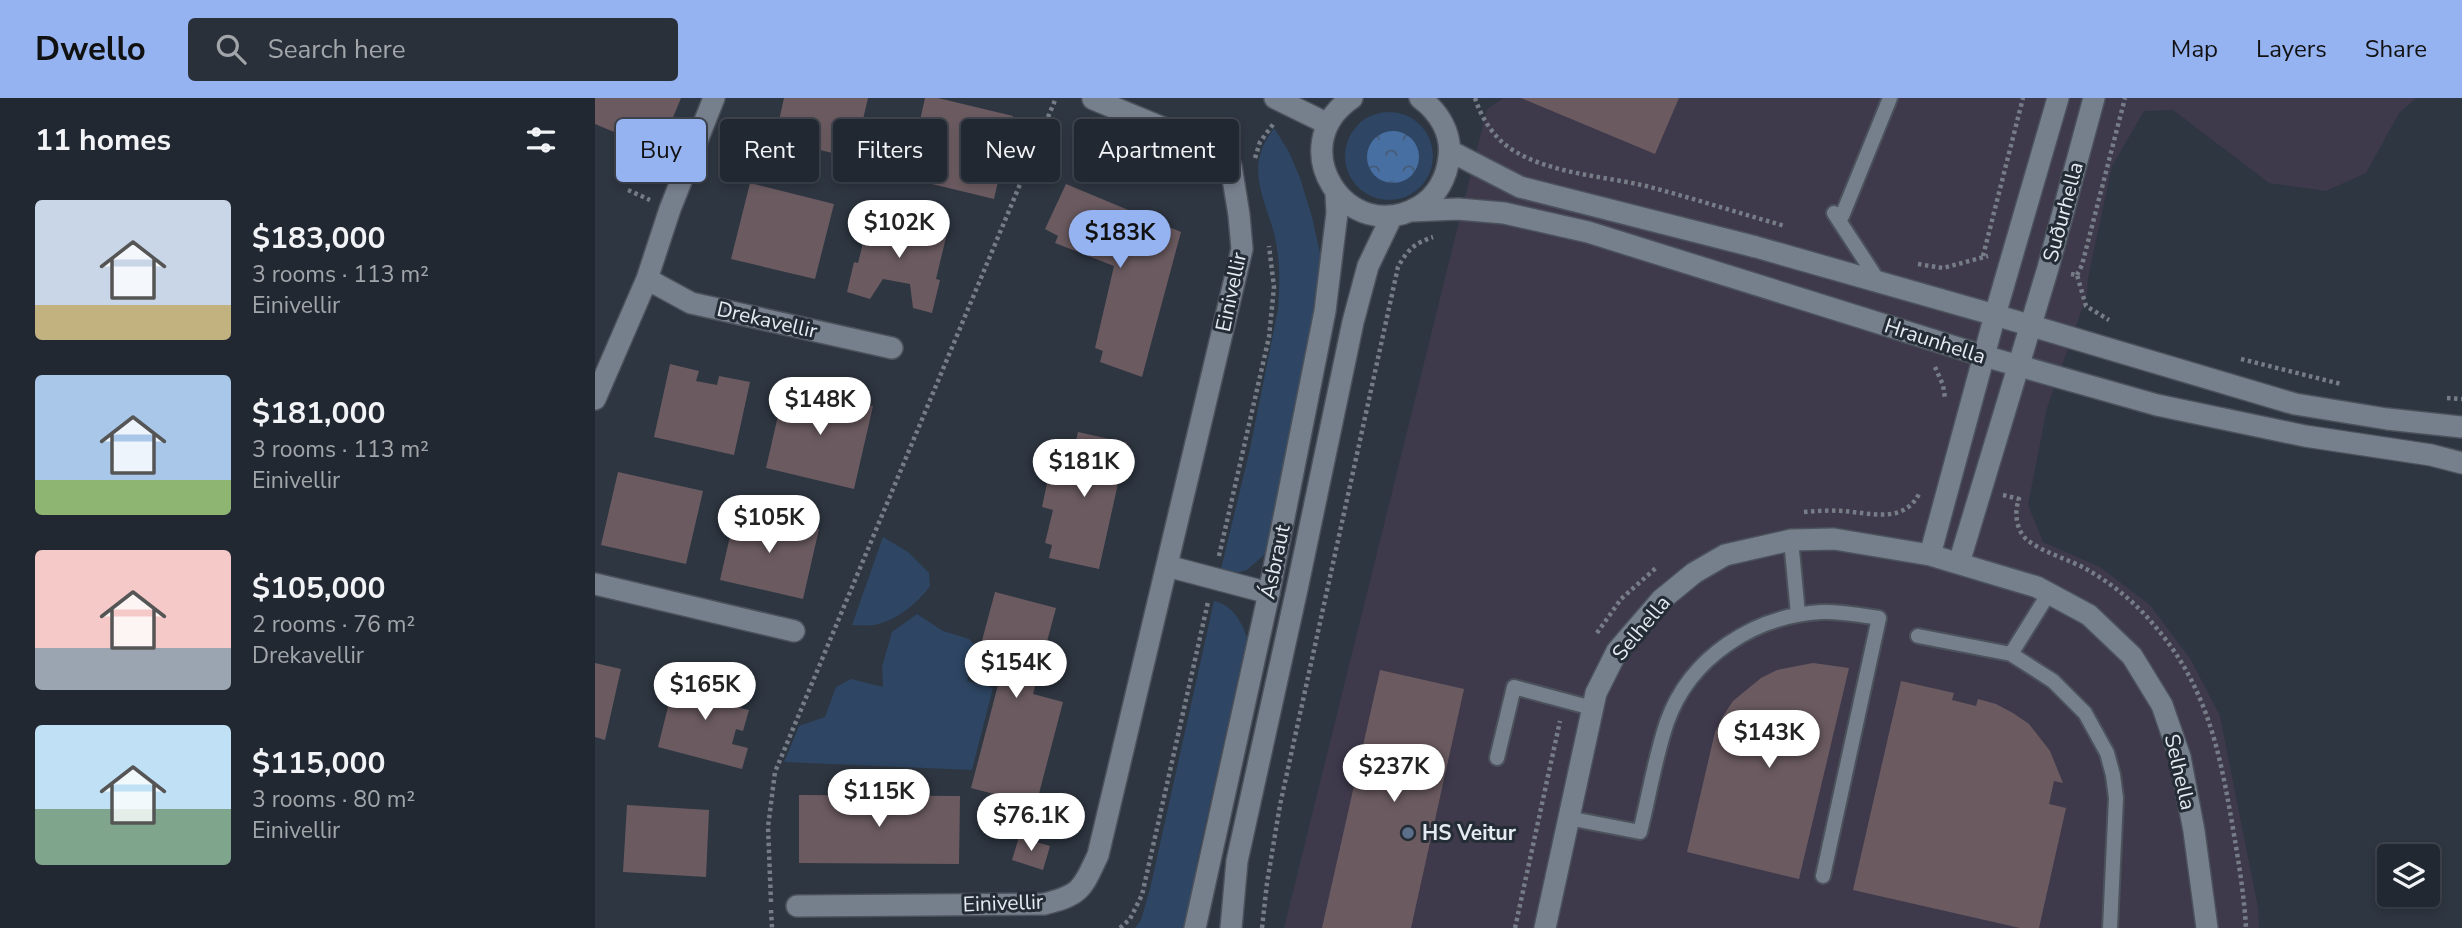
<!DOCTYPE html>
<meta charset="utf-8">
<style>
:root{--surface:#222831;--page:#2a3039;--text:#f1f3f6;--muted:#a2a6ab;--line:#3f444d;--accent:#95b2f1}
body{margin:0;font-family:"Nunito Sans",sans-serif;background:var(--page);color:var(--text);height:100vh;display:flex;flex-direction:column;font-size:26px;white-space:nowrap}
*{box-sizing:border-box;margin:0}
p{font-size:23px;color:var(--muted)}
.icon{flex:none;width:38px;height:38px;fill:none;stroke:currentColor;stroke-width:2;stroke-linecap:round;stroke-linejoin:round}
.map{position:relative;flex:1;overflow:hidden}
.panel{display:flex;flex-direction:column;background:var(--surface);width:595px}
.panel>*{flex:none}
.hud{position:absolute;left:21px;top:21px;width:665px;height:63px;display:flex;gap:14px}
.fabs{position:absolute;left:1782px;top:746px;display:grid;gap:14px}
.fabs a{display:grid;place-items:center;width:63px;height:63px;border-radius:7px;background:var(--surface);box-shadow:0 4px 10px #0003,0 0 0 2px var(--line);font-size:35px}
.price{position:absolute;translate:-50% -60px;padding:0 16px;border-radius:24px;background:#fff;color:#222;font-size:23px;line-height:46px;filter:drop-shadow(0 2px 4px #0008)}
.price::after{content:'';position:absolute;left:50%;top:42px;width:21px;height:16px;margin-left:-10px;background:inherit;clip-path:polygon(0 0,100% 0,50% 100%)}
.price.current{background:var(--accent);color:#111}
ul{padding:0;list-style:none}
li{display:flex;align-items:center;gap:21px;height:175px;padding:0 35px}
li span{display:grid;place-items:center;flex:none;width:196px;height:140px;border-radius:7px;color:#555}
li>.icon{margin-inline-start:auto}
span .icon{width:84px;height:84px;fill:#fffc;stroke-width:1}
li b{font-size:30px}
h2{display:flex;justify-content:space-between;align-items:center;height:84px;padding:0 35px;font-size:30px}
.tag{padding:0 24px;border-radius:7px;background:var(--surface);box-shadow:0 4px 10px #0003,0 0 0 2px var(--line);font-size:24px;line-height:63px}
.tag.current{background:var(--accent);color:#111}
header{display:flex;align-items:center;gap:42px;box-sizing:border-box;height:98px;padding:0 35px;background:var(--accent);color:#111}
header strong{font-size:33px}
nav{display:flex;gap:38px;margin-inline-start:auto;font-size:24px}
.search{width:490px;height:63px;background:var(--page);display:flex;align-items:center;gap:18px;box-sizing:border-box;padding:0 24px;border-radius:7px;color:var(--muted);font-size:26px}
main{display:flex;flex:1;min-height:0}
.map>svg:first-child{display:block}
.commercial{fill:#3e3a4c}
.green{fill:#2e4663}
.forest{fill:url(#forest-crowns)}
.building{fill:#6b5b61}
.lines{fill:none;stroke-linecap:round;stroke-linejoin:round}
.lane-casing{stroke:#4c525c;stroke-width:18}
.street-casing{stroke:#4c525c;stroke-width:24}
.secondary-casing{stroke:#4c525c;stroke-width:24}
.path{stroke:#767d86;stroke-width:4.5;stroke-dasharray:3.5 3.5;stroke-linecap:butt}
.lane{stroke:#767f8c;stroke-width:14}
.street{stroke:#767f8c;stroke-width:21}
.secondary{stroke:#767f8c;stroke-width:21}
.service-dot{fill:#5c6f8a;stroke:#242c36;stroke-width:2.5}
.labels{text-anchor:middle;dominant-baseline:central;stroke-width:6;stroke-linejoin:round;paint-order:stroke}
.street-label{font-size:21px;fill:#e5eaf1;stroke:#242c36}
.poi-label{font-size:21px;font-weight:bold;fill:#e5eaf1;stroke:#242c36;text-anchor:start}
</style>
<header>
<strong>Dwello</strong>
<div class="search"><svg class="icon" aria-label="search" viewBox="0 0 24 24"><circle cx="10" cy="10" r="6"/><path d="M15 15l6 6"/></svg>Search here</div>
<nav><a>Map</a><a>Layers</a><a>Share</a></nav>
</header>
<main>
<section class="panel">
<h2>11 homes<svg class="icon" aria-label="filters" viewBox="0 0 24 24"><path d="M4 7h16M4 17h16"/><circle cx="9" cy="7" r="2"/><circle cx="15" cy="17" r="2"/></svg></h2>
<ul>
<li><span style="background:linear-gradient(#c9d6e8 75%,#c2b280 0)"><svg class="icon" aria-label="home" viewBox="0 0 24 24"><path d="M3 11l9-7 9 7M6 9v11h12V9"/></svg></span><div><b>$183,000</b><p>3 rooms · 113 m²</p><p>Einivellir</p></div></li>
<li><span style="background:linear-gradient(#a9c7e8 75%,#8fb573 0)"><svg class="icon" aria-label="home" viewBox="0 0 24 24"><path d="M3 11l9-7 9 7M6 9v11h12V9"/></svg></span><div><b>$181,000</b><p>3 rooms · 113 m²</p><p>Einivellir</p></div></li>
<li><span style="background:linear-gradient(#f6c9c9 70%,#9aa5b1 0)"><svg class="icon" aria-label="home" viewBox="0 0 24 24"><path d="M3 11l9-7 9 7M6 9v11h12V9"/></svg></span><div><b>$105,000</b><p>2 rooms · 76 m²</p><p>Drekavellir</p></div></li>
<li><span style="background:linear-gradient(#bfe0f5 60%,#7fa58c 0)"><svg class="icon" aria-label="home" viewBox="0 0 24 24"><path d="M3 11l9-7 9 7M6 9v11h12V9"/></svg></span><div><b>$115,000</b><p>3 rooms · 80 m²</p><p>Einivellir</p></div></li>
</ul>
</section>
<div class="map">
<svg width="1867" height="830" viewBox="0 0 1867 830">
<defs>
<pattern id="forest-crowns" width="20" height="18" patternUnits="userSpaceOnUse" patternTransform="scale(1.75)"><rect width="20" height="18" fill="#476fa2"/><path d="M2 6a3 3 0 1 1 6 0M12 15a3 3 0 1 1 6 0" fill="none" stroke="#465a75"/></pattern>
</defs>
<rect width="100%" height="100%" fill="#2e3641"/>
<path class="commercial" d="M909,0H1821L1804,15L1771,75L1731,93L1674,85L1578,12L1549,13L1517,68L1493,180L1492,197L1452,310L1433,407L1448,444L1505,469L1555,507L1596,562L1625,618L1663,810L1664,830H689L892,11Z"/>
<path class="green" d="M750 58a44 44 0 1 1 88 0a44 44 0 1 1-88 0Z
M679,30L694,54L705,80L717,119L725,155L726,193L689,376L670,456L652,472L638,476L625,475L655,351L683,211C685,188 685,162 680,139C674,113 656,81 666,54C668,45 675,37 679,30Z
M288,439L313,454L334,475L335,488C323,505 301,523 279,527C272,528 264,527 257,527Z
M619,503C637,507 647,523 652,540L602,764L593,825L590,830H540L546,822L555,791Z
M322,516L348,533L374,541L381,548L372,583L398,590L377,672L189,664L204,628L230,619L241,589L256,581L288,589L287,569L297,534Z"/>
<path class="forest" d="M772 59a26 26 0 1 1 52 0a26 26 0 1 1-52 0Z"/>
<path class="building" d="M0,0H86L67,46L41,37L38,42L0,26Z
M189,0H273L259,60L199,46L197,54L178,50Z
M330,0H343L418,18L399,101L312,80Z
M926,0H1084L1060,56Z
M155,85L239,106L220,181L136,161Z
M471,86L586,134L547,279L505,264L508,253L500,250L519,168L460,145L463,138L450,131Z
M275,117L352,135L341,181L345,182L337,215L318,210L315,186L288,181L275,201L252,194L259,164L263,165Z
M75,266L104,273L101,283L122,287L124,278L155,284L139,357L59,339Z
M190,287L278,308L259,391L171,370Z
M483,334L532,345L504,471L454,460L457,447L450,445L458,412L447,409L454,376L465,378L472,345L480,347Z
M23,374L108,393L91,466L6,447Z
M141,412L224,431L208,501L125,482Z
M400,494L461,510L438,596L468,604L441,707L376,690L403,587L377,580Z
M0,565L26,571L10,642L0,639Z
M1218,565L1254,570L1204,781L1092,754L1120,634L1128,618L1138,603L1166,580L1182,572Z
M785,572L869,591L816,830H727Z
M81,577L148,595L145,610L154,612L148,633L141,631L137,646L153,650L147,671L63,649Z
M1306,583L1359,595L1357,602L1381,608L1383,601L1401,606L1418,615L1434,626L1455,653L1468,685L1459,683L1454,706L1471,710L1444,830H1425L1258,792Z
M204,697L365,698L364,766L204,765Z
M32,707L114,712L111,779L28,774Z
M424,739L455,748L448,772L417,762Z"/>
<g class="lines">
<defs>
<path id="lane" d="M1239,115L1284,184
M1247,118L1295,0
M1196,442L1203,516
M1323,538L1416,556L1458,583L1490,615L1512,655L1518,677L1521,700L1515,830
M1416,556L1454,495
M902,660L919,589L997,610
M973,720L1045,734C1054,698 1060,659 1072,624C1095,559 1159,518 1226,514C1245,513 1265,517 1284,520L1228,778"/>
<path id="street" d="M680,0L733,26
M52,181L96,205L297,250
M0,301L52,181L75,111L119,0
M1335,457L1400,217L1463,0
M1364,465L1453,170L1499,0
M572,468L674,495
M0,486L199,533
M202,808L449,806C486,797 487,791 503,757L647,151L644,117L636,68L617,50L498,1
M950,830L1001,595L1022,553L1066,502L1099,475L1130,457L1196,442L1239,441L1335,457L1442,489L1494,517L1537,558L1567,607L1585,659L1599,733L1612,830"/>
<path id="secondary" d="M757,0C686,48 753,151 825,108C842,98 852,79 854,59C857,35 844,14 825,0
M855,53L925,89L1161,149L1400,217L1700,306L1792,321L1867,329
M816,113L863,111L909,115L993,134L1389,258L1562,307L1710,338L1836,357L1867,365
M600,830L674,495L730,213L742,115L741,95
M636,830L642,763L702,491L758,224L773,168L797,118"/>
</defs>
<use href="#lane" class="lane-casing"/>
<use href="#street" class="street-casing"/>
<use href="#secondary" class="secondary-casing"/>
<path class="path" d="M880,0C887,22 901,43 921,54C959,76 1008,78 1051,88C1097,100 1144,115 1190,128
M660,60L665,44L679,25
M33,92L55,102
M1388,158L1428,0
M1323,166L1348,170L1393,158
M1476,176L1482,177L1491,208L1514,222
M1482,177L1487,167L1530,0
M1646,261L1746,286
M1340,269L1348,287L1350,300
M1852,300L1867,301
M1408,397L1424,401C1419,414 1421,431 1431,441C1448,455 1474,461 1493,472C1517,486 1540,504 1558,526C1610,585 1624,649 1637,725C1643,760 1649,795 1651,830
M1209,414C1222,413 1235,412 1248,413C1276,415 1308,426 1324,396
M624,458L674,239L679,189L674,148
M1002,535L1026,501L1062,469
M176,804L173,729L180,674L461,0
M176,812L177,830
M525,830L535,821L547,797L613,504
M667,830L672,785L685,707L803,169C812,152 820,145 838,139
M920,830L965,623"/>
<use href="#lane" class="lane"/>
<use href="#street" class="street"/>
<use href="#secondary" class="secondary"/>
</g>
<circle class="service-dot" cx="813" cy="735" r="7"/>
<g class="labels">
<g class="street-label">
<text transform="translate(1468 114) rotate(-75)">Suðurhella</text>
<text transform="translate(636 194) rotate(-78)">Einivellir</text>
<text transform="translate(172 222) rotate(13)">Drekavellir</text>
<text transform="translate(1340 243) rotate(18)">Hraunhella</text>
<text transform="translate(680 464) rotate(-78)">Ásbraut</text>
<text transform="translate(1046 530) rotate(-50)">Selhella</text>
<text transform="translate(1585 674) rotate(77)">Selhella</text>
<text transform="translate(408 805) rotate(-2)">Einivellir</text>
</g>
<g class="poi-label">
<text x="827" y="735">HS Veitur</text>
</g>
</g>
</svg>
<div class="fabs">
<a><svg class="icon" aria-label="layers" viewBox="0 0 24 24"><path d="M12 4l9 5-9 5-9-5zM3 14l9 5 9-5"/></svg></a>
</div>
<b class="price" style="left:304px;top:162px">$102K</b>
<b class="price current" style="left:525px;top:172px">$183K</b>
<b class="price" style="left:225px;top:339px">$148K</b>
<b class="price" style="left:489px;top:401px">$181K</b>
<b class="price" style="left:174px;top:457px">$105K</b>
<b class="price" style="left:421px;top:602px">$154K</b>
<b class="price" style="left:110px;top:624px">$165K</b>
<b class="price" style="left:1174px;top:672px">$143K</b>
<b class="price" style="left:799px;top:706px">$237K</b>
<b class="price" style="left:284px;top:731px">$115K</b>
<b class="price" style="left:436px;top:755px">$76.1K</b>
<div class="hud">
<a class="tag current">Buy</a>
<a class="tag">Rent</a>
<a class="tag">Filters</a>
<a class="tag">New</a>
<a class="tag">Apartment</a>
</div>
</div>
</main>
